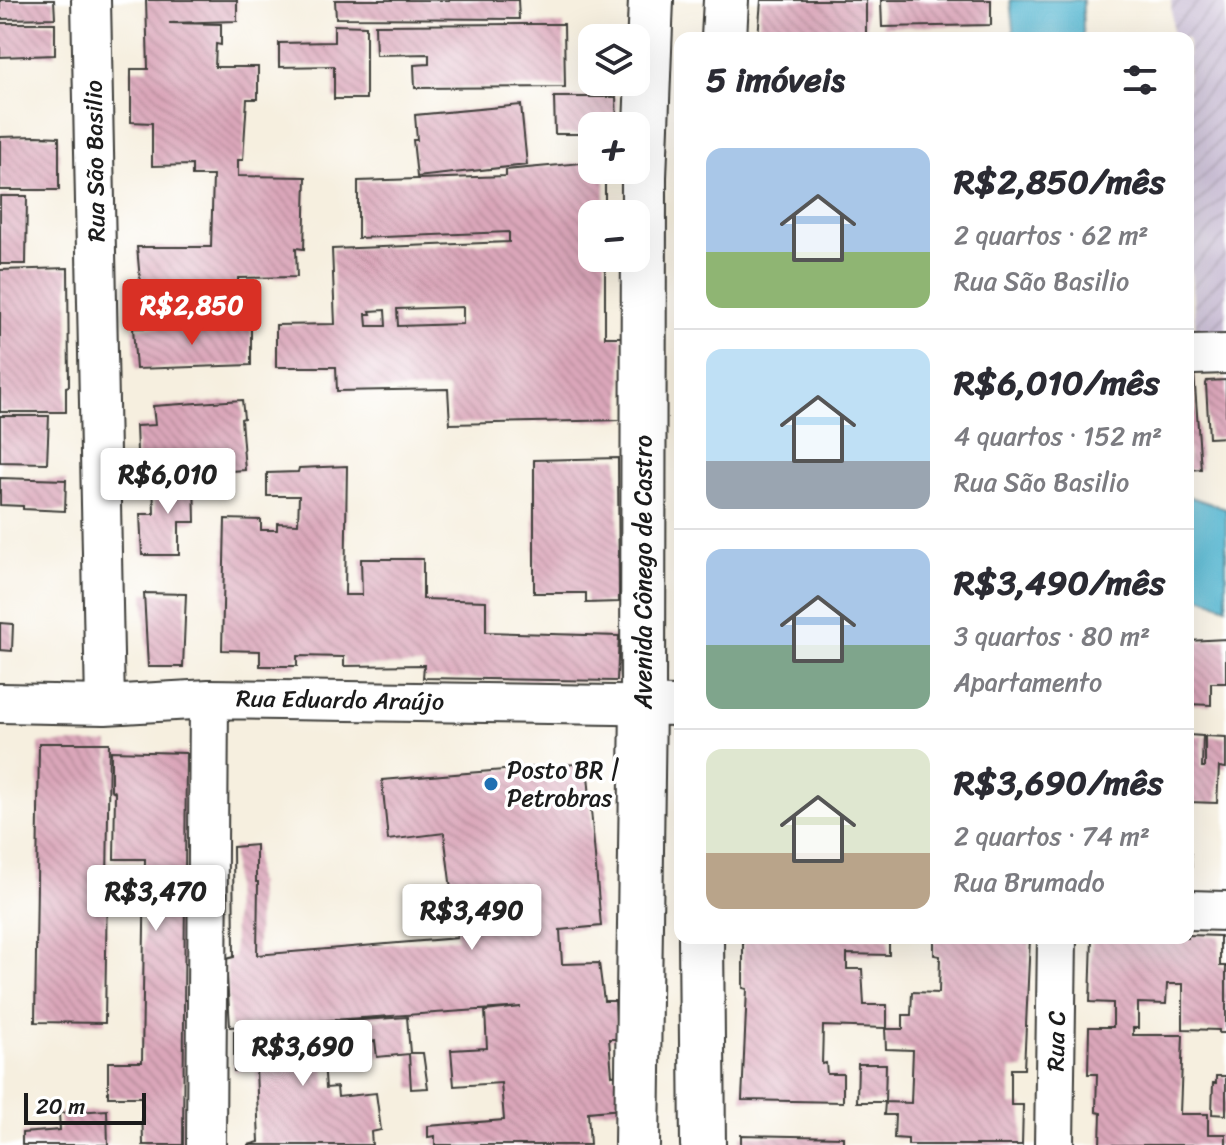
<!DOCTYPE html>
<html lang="pt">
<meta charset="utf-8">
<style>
:root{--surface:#fff;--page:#f2f2f3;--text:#2b2b33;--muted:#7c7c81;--line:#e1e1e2;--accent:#d93025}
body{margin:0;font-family:Sriracha,sans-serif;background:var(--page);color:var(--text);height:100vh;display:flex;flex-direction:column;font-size:30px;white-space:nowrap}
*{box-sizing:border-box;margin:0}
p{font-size:26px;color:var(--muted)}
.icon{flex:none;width:44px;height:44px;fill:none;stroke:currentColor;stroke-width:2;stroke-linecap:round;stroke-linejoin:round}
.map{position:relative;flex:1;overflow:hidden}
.panel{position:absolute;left:674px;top:32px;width:520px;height:912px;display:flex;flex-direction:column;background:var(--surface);border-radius:16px;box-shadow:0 8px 32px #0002}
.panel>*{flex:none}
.controls{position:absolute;left:578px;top:24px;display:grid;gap:16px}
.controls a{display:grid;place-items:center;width:72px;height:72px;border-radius:16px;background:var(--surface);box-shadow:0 8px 32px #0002;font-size:40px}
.scale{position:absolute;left:24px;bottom:20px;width:122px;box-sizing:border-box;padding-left:8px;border:4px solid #1c1c1c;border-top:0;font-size:22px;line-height:28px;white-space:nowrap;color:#1c1c1c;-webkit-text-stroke:6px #fff;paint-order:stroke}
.price{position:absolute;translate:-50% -68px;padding:0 18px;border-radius:8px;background:#fff;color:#222;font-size:26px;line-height:52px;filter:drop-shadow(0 2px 4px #0008)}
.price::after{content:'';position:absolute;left:50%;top:48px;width:24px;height:18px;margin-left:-12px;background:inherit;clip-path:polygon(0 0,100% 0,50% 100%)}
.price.active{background:var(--accent);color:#fff}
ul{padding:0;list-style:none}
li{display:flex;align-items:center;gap:24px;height:200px;padding:0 32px}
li+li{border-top:2px solid var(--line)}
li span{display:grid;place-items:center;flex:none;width:224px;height:160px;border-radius:16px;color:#555}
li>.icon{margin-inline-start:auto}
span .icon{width:96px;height:96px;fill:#fffc;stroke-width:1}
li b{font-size:34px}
h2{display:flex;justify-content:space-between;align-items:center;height:96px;padding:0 32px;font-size:34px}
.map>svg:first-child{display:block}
.industrial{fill:url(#industrial-furrows)}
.water{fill:#50b4cf;stroke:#366876;stroke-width:2}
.building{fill:url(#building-back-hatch);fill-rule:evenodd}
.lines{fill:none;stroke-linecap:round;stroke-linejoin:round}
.minor-casing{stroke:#3d3c39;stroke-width:42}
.secondary-casing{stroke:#3d3c39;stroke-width:48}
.minor{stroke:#fff;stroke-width:38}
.secondary{stroke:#fff;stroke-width:44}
.poi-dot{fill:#1f6fb2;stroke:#fff;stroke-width:3}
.labels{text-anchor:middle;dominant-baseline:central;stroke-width:7;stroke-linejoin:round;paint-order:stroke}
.street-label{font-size:24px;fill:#1c1c1c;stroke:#fff}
.poi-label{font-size:24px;fill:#1c1c1c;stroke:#fff;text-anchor:start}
</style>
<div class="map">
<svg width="1226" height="1145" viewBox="0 0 1226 1145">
<defs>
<pattern id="industrial-furrows" width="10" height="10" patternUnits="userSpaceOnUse" patternTransform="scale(2)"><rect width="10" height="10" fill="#cbbfd5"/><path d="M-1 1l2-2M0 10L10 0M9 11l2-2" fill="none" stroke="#aea4b6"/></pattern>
<pattern id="building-back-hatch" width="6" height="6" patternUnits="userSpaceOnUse" patternTransform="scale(2)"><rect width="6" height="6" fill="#daa6b9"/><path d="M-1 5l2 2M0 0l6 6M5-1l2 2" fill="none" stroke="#ba8e9e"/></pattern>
</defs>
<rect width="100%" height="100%" fill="#fff"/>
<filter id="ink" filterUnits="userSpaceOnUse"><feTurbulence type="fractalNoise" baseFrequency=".0125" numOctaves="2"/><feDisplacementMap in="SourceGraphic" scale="16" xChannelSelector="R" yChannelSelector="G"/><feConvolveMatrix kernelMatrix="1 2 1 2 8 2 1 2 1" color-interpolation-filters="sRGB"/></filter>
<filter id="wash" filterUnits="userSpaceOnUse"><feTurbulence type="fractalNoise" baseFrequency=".006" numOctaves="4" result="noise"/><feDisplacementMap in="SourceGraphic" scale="32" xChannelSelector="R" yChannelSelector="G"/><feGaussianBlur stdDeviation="1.8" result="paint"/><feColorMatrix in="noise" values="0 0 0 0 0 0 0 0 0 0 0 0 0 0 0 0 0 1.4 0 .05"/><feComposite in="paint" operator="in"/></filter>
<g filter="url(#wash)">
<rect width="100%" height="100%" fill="#f6efdf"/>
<path class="industrial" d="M1171,0H1226V346L1197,347L1188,233V38H1173Z"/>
<path class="water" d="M1010,0H1083V38H1014Z
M1188,496L1226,509V607L1188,592Z"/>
<g id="blocks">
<path class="building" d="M0,0H54L55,18L0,19Z
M146,0H237V21L169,23L221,24V45L216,44L215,67H258V99H247L243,160H238V176L306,177L304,249L296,248L297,277L238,278V300L256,299V322L144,324L137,247H211L213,176H192V165L152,166V123L131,122V69H148Z
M335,0H518L519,19L336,18Z
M761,0H866V38H758Z
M881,0H991V25L882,27Z
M0,23H55V55L0,57Z
M523,24H564L565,87L415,88L414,65L429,64V54L376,55L375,25Z
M334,25L366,26V99H334V66L279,67V43L334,42Z
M554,97H616L617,126H592V134H555Z
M521,105L527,165L417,177L413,140H417L415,115Z
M37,136L59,137V190H0V137Z
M592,162V170H605V214H592V258H605V337H622V420L450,424L448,389L337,391L336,367H276V325L335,324L332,249L509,242V232L358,238V181L506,176V170ZM463,307V324L398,326L397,309ZM385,310L386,326H367L366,314H371L370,311Z
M0,196H27L26,264H0Z
M68,268L69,386L66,387V412H0V270Z
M251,325V365L136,369L133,328Z
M1194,372L1201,469L1188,470V373Z
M1226,380V437L1209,438L1206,384L1207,381Z
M242,400L244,418L241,419L245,470L138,477L136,426L155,425L153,406Z
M0,416H49L47,463L0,462Z
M618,458L619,602L586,603V593H534V460Z
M347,466L345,595H362L361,559H423V599L486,601V632L619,636L617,681L423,678L424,665L344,666V657L297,656V666H260V651L222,650L225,519L261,520V530H277V523L298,524L299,496H267V473L298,472L299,468Z
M0,478L66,480L65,511L23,509V506L0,505Z
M153,478H194L195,522H179V555H142L140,514H154Z
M144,593L186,594L183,667H148Z
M0,623L13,624L12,651L0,650Z
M1226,639V683H1211V705L1188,704V641Z
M1188,735L1203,736L1202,767H1205V736L1226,737V768L1219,767L1217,803L1188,802Z
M39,743H109L105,1023L35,1022Z
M111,751L186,753L183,1145H143L142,1097H108V1062H142L145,859H114L115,792L111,790Z
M587,763L601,926L560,930L562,964L599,963L604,1001H615L617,1039H609L612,1075L619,1074L622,1109L588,1112L590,1145H435V1136L428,1137V1126L504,1120L501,1083L454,1086L451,1050L487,1048L485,1011L521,1007L230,1027L226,959L234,957L233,847L256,845V882H258L257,955L457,938L444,833L388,840L382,780Z
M1188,854H1191L1192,887H1188Z
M1188,935L1220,936V966H1226V1033H1219V1030L1183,1029V984H1167L1166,1004L1138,1003V1028H1133V1035H1183L1180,1114H1208V1134H1226V1145H1100L1101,1113L1096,1112L1097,1074H1088L1089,1027H1113V1003L1090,1002L1092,938H1188Z
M743,938H889V955L847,954V969H862L864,1005H887V1029H903V1015H911L912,992L939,993L940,956L934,955V938H1030L1024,1069H1011V1105H1023L1022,1145H908V1139L894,1138L895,1115H884L885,1102H857L858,1064H886L885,1102L911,1103L913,1050L886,1049L885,1028L823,1026L822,1064L826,1063L827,1074H843V1102L742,1100L747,989L743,988Z
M407,1017L410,1053H423L428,1088L411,1089L409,1054L377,1057L375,1041L349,1044L347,1021Z
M336,1022L339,1060L324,1062L326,1088L337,1087L338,1097L376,1093L381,1130L371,1132L372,1145H248L259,1142L256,1069L234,1071V1031Z
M1216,1076H1226V1115L1212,1114L1213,1083H1216Z
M107,1110L108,1145H22V1133L60,1130L59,1113Z
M741,1135L843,1137V1145H741Z"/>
</g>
</g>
<g filter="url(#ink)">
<use href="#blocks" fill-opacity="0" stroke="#3d3c39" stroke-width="2"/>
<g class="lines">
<defs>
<path id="minor" d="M91,0L105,705
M1194,355L1226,354
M0,703L105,705L209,699L680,706
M1188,910L1226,911
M206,1145L209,699
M1054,1145L1057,938"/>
<path id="secondary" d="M724,38L726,0
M701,938L703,1145
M637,1145L643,704L644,177L651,0"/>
</defs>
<use href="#minor" class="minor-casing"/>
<use href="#secondary" class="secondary-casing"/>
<use href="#minor" class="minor"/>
<use href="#secondary" class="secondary"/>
</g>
</g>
<circle class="poi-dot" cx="491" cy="784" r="8"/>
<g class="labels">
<g class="street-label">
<text transform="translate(95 161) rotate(-91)">Rua São Basilio</text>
<text transform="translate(643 572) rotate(-90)">Avenida Cônego de Castro</text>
<text transform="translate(340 700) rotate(1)">Rua Eduardo Araújo</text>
<text transform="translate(1056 1041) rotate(-89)">Rua C</text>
</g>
<g class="poi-label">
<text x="507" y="770">Posto BR |<tspan x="507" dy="28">Petrobras</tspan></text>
</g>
</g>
</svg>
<div class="controls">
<a><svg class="icon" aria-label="layers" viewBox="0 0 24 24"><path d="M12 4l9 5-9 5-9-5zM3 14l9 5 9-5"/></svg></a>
<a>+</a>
<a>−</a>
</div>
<div class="scale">20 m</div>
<b class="price active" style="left:192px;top:347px">R$2,850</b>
<b class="price" style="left:168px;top:516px">R$6,010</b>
<b class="price" style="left:156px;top:933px">R$3,470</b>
<b class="price" style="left:472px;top:952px">R$3,490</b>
<b class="price" style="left:303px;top:1088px">R$3,690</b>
<section class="panel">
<h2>5 imóveis<svg class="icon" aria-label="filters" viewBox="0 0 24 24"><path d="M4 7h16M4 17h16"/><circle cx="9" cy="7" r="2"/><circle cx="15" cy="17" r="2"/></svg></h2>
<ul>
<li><span style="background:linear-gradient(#a9c7e8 65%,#8fb573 0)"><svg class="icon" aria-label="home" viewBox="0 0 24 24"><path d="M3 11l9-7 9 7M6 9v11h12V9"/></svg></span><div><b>R$2,850/mês</b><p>2 quartos · 62 m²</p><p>Rua São Basilio</p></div></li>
<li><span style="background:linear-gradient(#bfe0f5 70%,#9aa5b1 0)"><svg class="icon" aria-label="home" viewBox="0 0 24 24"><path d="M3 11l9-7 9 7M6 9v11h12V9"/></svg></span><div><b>R$6,010/mês</b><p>4 quartos · 152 m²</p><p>Rua São Basilio</p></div></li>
<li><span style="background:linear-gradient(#a9c7e8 60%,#7fa58c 0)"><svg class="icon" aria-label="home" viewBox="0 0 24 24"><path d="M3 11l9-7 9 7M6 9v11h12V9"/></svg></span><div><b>R$3,490/mês</b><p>3 quartos · 80 m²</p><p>Apartamento</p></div></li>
<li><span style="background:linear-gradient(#dfe7d0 65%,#b9a48a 0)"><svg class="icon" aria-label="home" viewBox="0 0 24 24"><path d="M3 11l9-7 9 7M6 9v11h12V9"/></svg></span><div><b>R$3,690/mês</b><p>2 quartos · 74 m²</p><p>Rua Brumado</p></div></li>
</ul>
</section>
</div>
